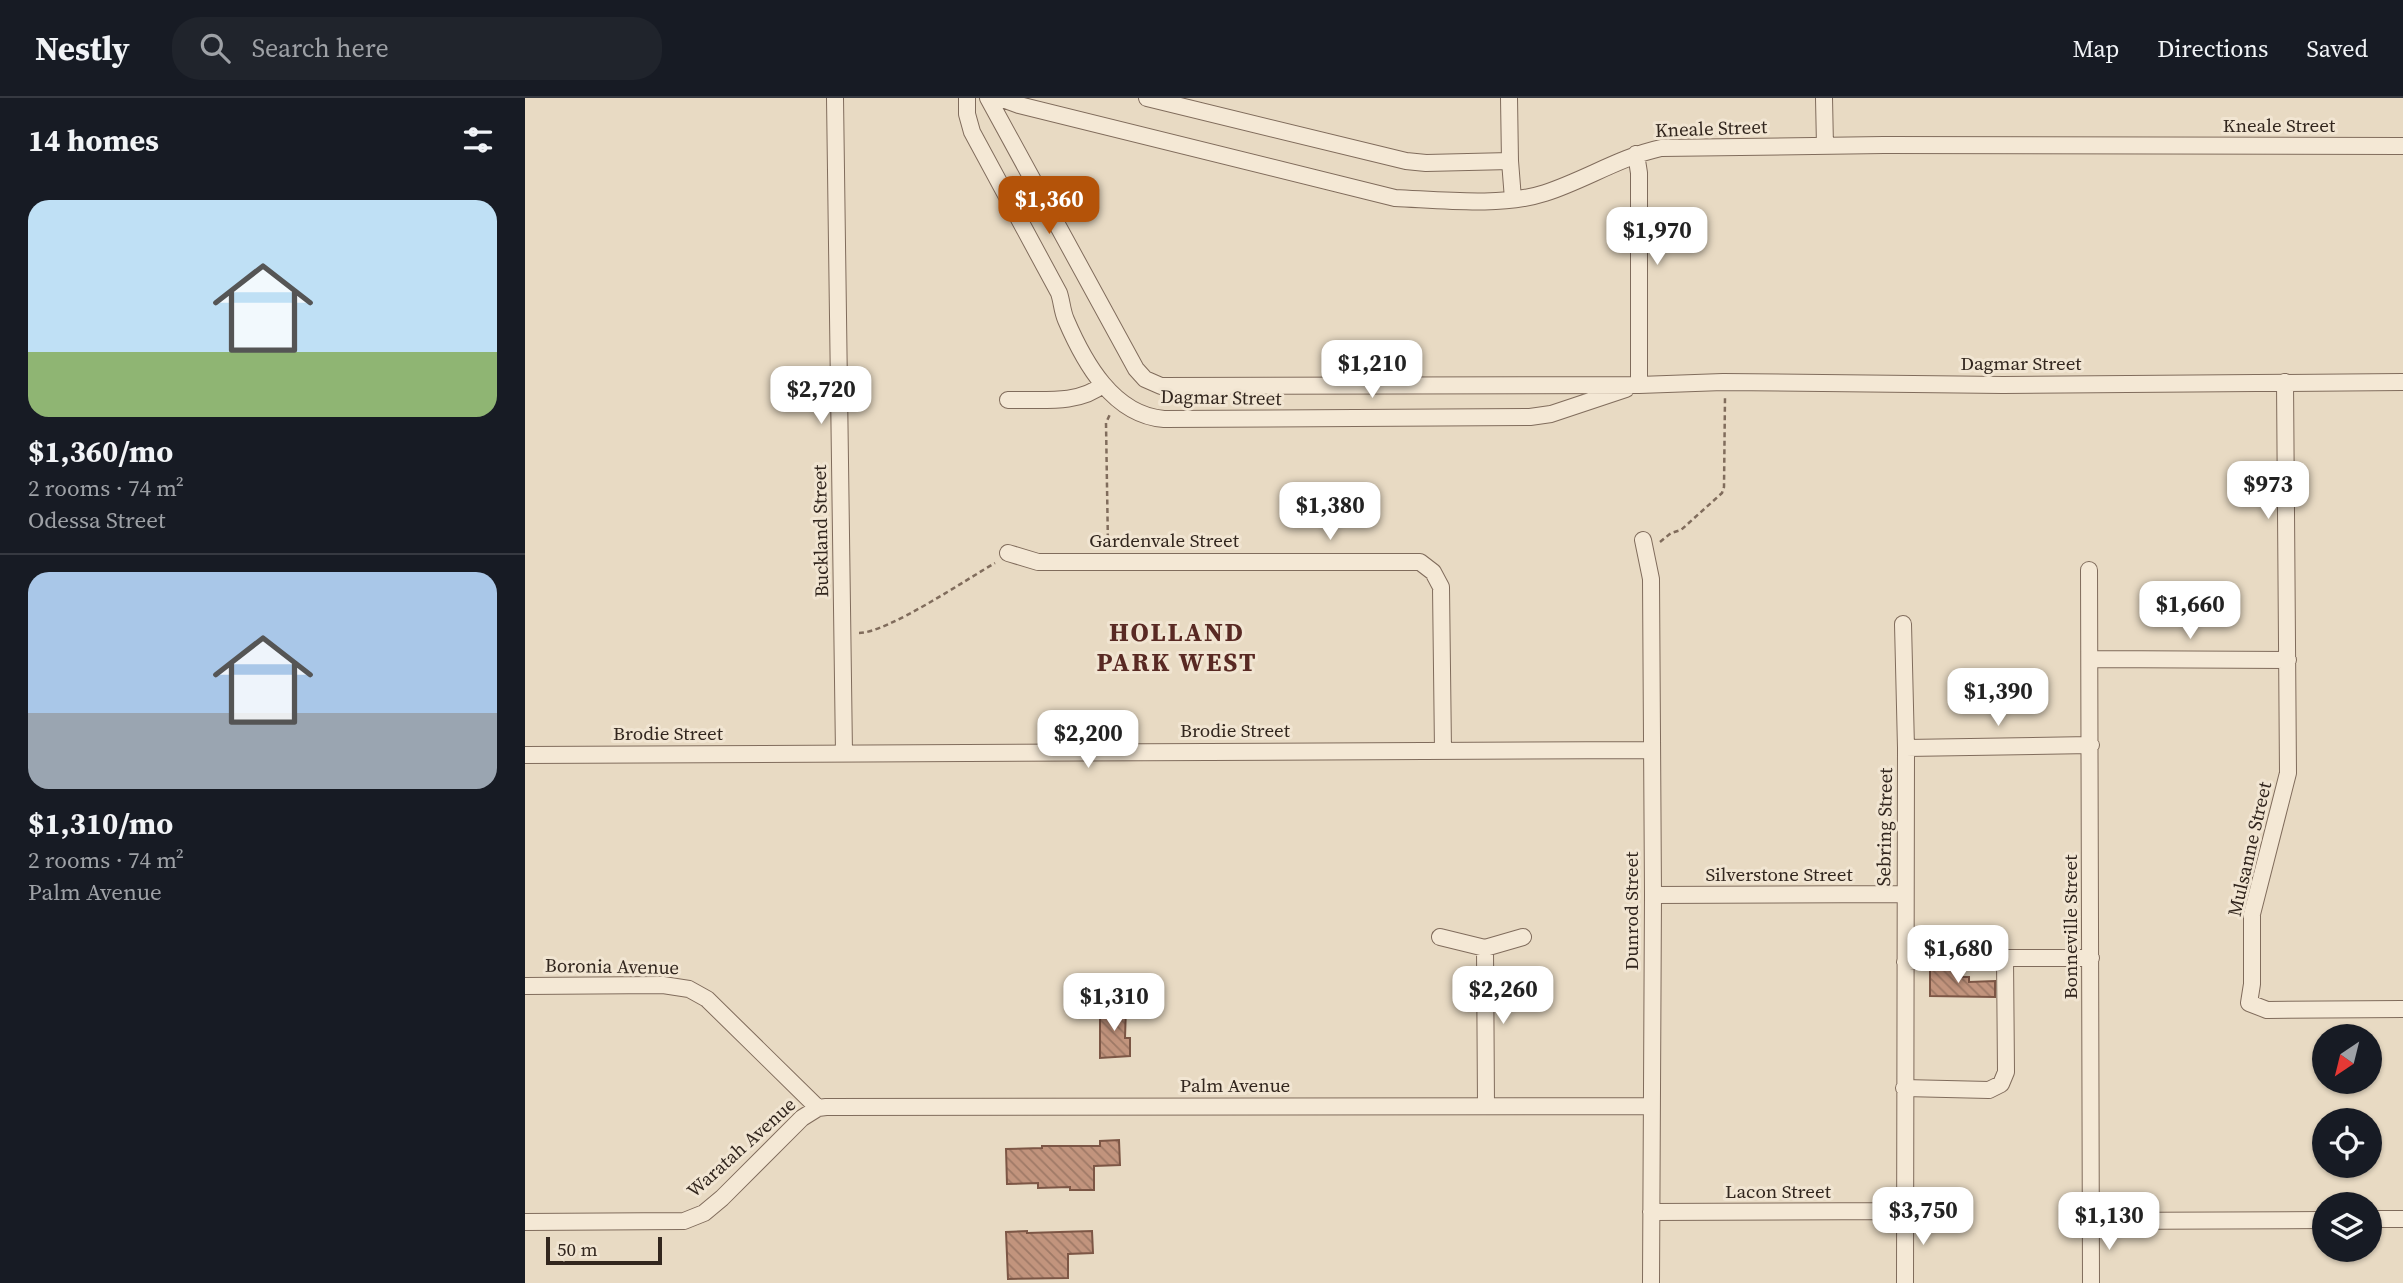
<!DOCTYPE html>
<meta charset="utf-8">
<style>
:root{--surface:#171b24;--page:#20242c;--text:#f1f3f6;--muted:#9ea1a6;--line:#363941;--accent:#b45309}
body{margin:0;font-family:"Source Serif 4",serif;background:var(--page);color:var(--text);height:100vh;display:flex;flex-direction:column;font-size:26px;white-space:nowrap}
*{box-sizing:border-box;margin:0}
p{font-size:23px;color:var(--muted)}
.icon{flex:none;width:38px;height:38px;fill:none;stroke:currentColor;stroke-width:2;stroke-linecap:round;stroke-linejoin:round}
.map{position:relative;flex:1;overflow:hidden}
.sheet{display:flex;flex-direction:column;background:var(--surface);width:525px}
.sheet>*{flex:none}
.needle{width:46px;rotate:215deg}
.fabs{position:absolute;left:1787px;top:926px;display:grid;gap:14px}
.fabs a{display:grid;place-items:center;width:70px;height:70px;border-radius:50%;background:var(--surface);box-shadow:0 2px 5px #0004;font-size:35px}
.scale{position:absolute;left:21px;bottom:18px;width:116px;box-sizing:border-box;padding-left:7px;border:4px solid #32261e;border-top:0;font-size:19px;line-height:24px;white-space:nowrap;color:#32261e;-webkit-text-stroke:5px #f1e5d2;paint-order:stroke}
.price{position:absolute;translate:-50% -60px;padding:0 16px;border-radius:14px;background:#fff;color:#222;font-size:23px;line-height:46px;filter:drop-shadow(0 2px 4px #0008)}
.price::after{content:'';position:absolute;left:50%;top:42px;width:21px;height:16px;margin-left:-10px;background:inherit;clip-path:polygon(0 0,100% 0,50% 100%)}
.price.current{background:var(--accent);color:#fff}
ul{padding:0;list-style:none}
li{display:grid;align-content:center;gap:14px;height:371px;padding:0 28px}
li+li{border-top:2px solid var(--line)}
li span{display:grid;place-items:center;height:217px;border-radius:21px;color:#555}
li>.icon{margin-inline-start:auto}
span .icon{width:126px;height:126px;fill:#fffc;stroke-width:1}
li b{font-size:30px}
h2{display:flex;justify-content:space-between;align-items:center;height:84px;padding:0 28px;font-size:30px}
header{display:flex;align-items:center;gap:42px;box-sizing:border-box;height:98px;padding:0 35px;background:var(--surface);border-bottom:2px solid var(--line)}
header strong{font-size:33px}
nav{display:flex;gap:38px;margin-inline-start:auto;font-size:24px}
.search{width:490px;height:63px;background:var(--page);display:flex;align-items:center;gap:18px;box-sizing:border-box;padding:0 24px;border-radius:28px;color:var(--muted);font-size:26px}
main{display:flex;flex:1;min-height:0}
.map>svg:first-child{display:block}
.building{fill:url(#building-back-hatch);stroke:#7c5645;stroke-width:2}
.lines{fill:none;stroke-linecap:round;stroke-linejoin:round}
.minor-casing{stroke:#806c5c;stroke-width:18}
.path{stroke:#806c5c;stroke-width:2.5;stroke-dasharray:5 3.5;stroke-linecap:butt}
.minor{stroke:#f4e8d5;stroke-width:16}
.labels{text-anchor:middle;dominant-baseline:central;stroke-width:6;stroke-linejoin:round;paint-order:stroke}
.street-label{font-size:19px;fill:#32261e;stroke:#f1e5d2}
.district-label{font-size:26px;font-weight:bold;letter-spacing:2px;fill:#592923;stroke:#f1e5d2}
</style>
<header>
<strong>Nestly</strong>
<div class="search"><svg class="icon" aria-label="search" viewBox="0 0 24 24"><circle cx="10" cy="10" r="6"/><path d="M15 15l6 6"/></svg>Search here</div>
<nav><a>Map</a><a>Directions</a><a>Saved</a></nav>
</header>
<main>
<section class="sheet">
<h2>14 homes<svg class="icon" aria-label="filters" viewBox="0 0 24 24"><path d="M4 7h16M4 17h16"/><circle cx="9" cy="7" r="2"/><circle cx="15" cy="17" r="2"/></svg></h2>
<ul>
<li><span style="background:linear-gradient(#bfe0f5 70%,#8fb573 0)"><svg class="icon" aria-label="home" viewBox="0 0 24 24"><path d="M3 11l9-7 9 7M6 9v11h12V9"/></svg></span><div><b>$1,360/mo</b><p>2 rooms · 74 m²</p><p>Odessa Street</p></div></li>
<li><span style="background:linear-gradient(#a9c7e8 65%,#9aa5b1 0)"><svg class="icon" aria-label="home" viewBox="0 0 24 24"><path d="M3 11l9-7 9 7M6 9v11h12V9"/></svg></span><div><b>$1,310/mo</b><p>2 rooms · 74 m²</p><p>Palm Avenue</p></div></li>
</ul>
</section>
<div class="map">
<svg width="1878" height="1185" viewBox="0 0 1878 1185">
<defs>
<pattern id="building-back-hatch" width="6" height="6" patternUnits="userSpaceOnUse" patternTransform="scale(1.75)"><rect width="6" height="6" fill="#c2947d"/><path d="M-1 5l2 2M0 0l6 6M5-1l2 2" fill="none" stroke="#9e7966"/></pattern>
</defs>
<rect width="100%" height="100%" fill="#e8dac3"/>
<path class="building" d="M1436,871L1435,879H1444V884L1470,883V899L1405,898V872Z
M575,908L601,909L600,940H605V958L575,960Z
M594,1042L595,1067L569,1068V1092H545V1089L513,1090V1085L482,1086L481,1051L517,1050V1048H575V1043Z
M502,1133V1135L567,1133L568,1155L543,1156V1180L483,1181L481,1134Z"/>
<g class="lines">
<defs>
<path id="minor" d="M310,0L319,655
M442,0V16L447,34L534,195C537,204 537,213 541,222C559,264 588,317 639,321L1005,319L1026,316L1101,291
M463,0L611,271L620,281L636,288L1114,287L1198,284L1478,287L1878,284
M475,0L494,7L870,100C916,102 977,109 1020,95C1060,82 1095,59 1136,50L1359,47L1878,48
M622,0L881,63L901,65L985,63
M984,0L985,63L988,101
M1299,0L1300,48
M1111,56L1114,75V287
M1760,284L1763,675L1727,816V886L1724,905L1742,912L1878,911
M483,302C513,301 554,307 577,287
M1118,442L1126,481L1128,797L1126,1185
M483,455L513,464H895L908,474L916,489L918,653
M1564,472L1566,1185
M1378,526L1381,650L1380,1185
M1566,561L1763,562
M1381,650L1566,647
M0,657L1126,652
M1128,797L1380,796
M915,839L960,850L998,839
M960,850L961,1007
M1380,864L1412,860H1566
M0,888L138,887L164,891L182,901L293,1010
M1379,990L1464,992L1476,986L1481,974L1480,860
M1126,1114L1380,1113
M1844,1121H1878
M1566,1123L1799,1122
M0,1124L159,1123L179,1115L197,1100L277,1020L293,1010L301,1009L1126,1008"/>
</defs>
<use href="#minor" class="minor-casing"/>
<path class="path" d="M1135,444L1146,435L1156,432L1197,395L1199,389L1200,299
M583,449L581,325L586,314
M334,535C362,535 442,481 470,465"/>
<use href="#minor" class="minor"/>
</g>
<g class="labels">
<g class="street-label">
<text x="1754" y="27">Kneale Street</text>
<text transform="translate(1186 30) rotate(-2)">Kneale Street</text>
<text x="1496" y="265">Dagmar Street</text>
<text transform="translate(696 299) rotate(1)">Dagmar Street</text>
<text transform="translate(295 433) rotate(-91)">Buckland Street</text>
<text x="639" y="442">Gardenvale Street</text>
<text x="710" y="632">Brodie Street</text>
<text x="143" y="635">Brodie Street</text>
<text transform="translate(1359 729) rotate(-89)">Sebring Street</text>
<text transform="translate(1724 751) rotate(-77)">Mulsanne Street</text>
<text x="1254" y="776">Silverstone Street</text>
<text transform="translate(1106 813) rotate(-90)">Dunrod Street</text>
<text transform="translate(1545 829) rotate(-90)">Bonneville Street</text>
<text transform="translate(87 868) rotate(1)">Boronia Avenue</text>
<text x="710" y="987">Palm Avenue</text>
<text transform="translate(216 1049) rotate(-42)">Waratah Avenue</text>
<text x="1253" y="1093">Lacon Street</text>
</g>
<g class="district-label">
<text x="652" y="534">HOLLAND<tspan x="652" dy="30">PARK WEST</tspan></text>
</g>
</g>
</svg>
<div class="fabs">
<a><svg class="needle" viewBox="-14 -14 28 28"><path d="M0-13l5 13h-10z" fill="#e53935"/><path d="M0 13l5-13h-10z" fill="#9ea1a6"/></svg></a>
<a><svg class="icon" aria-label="locate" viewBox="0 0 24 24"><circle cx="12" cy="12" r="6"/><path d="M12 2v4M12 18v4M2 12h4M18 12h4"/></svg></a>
<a><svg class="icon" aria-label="layers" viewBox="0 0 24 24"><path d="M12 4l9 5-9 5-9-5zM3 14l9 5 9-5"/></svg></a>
</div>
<div class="scale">50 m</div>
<b class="price current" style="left:524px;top:138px">$1,360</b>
<b class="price" style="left:1132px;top:169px">$1,970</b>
<b class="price" style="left:847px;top:302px">$1,210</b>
<b class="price" style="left:296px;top:328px">$2,720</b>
<b class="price" style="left:1743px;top:423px">$973</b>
<b class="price" style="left:805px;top:444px">$1,380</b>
<b class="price" style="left:1665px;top:543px">$1,660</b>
<b class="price" style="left:1473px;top:630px">$1,390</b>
<b class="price" style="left:563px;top:672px">$2,200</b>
<b class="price" style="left:1433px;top:887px">$1,680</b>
<b class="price" style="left:978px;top:928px">$2,260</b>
<b class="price" style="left:589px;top:935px">$1,310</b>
<b class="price" style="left:1398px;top:1149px">$3,750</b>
<b class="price" style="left:1584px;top:1154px">$1,130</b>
</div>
</main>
